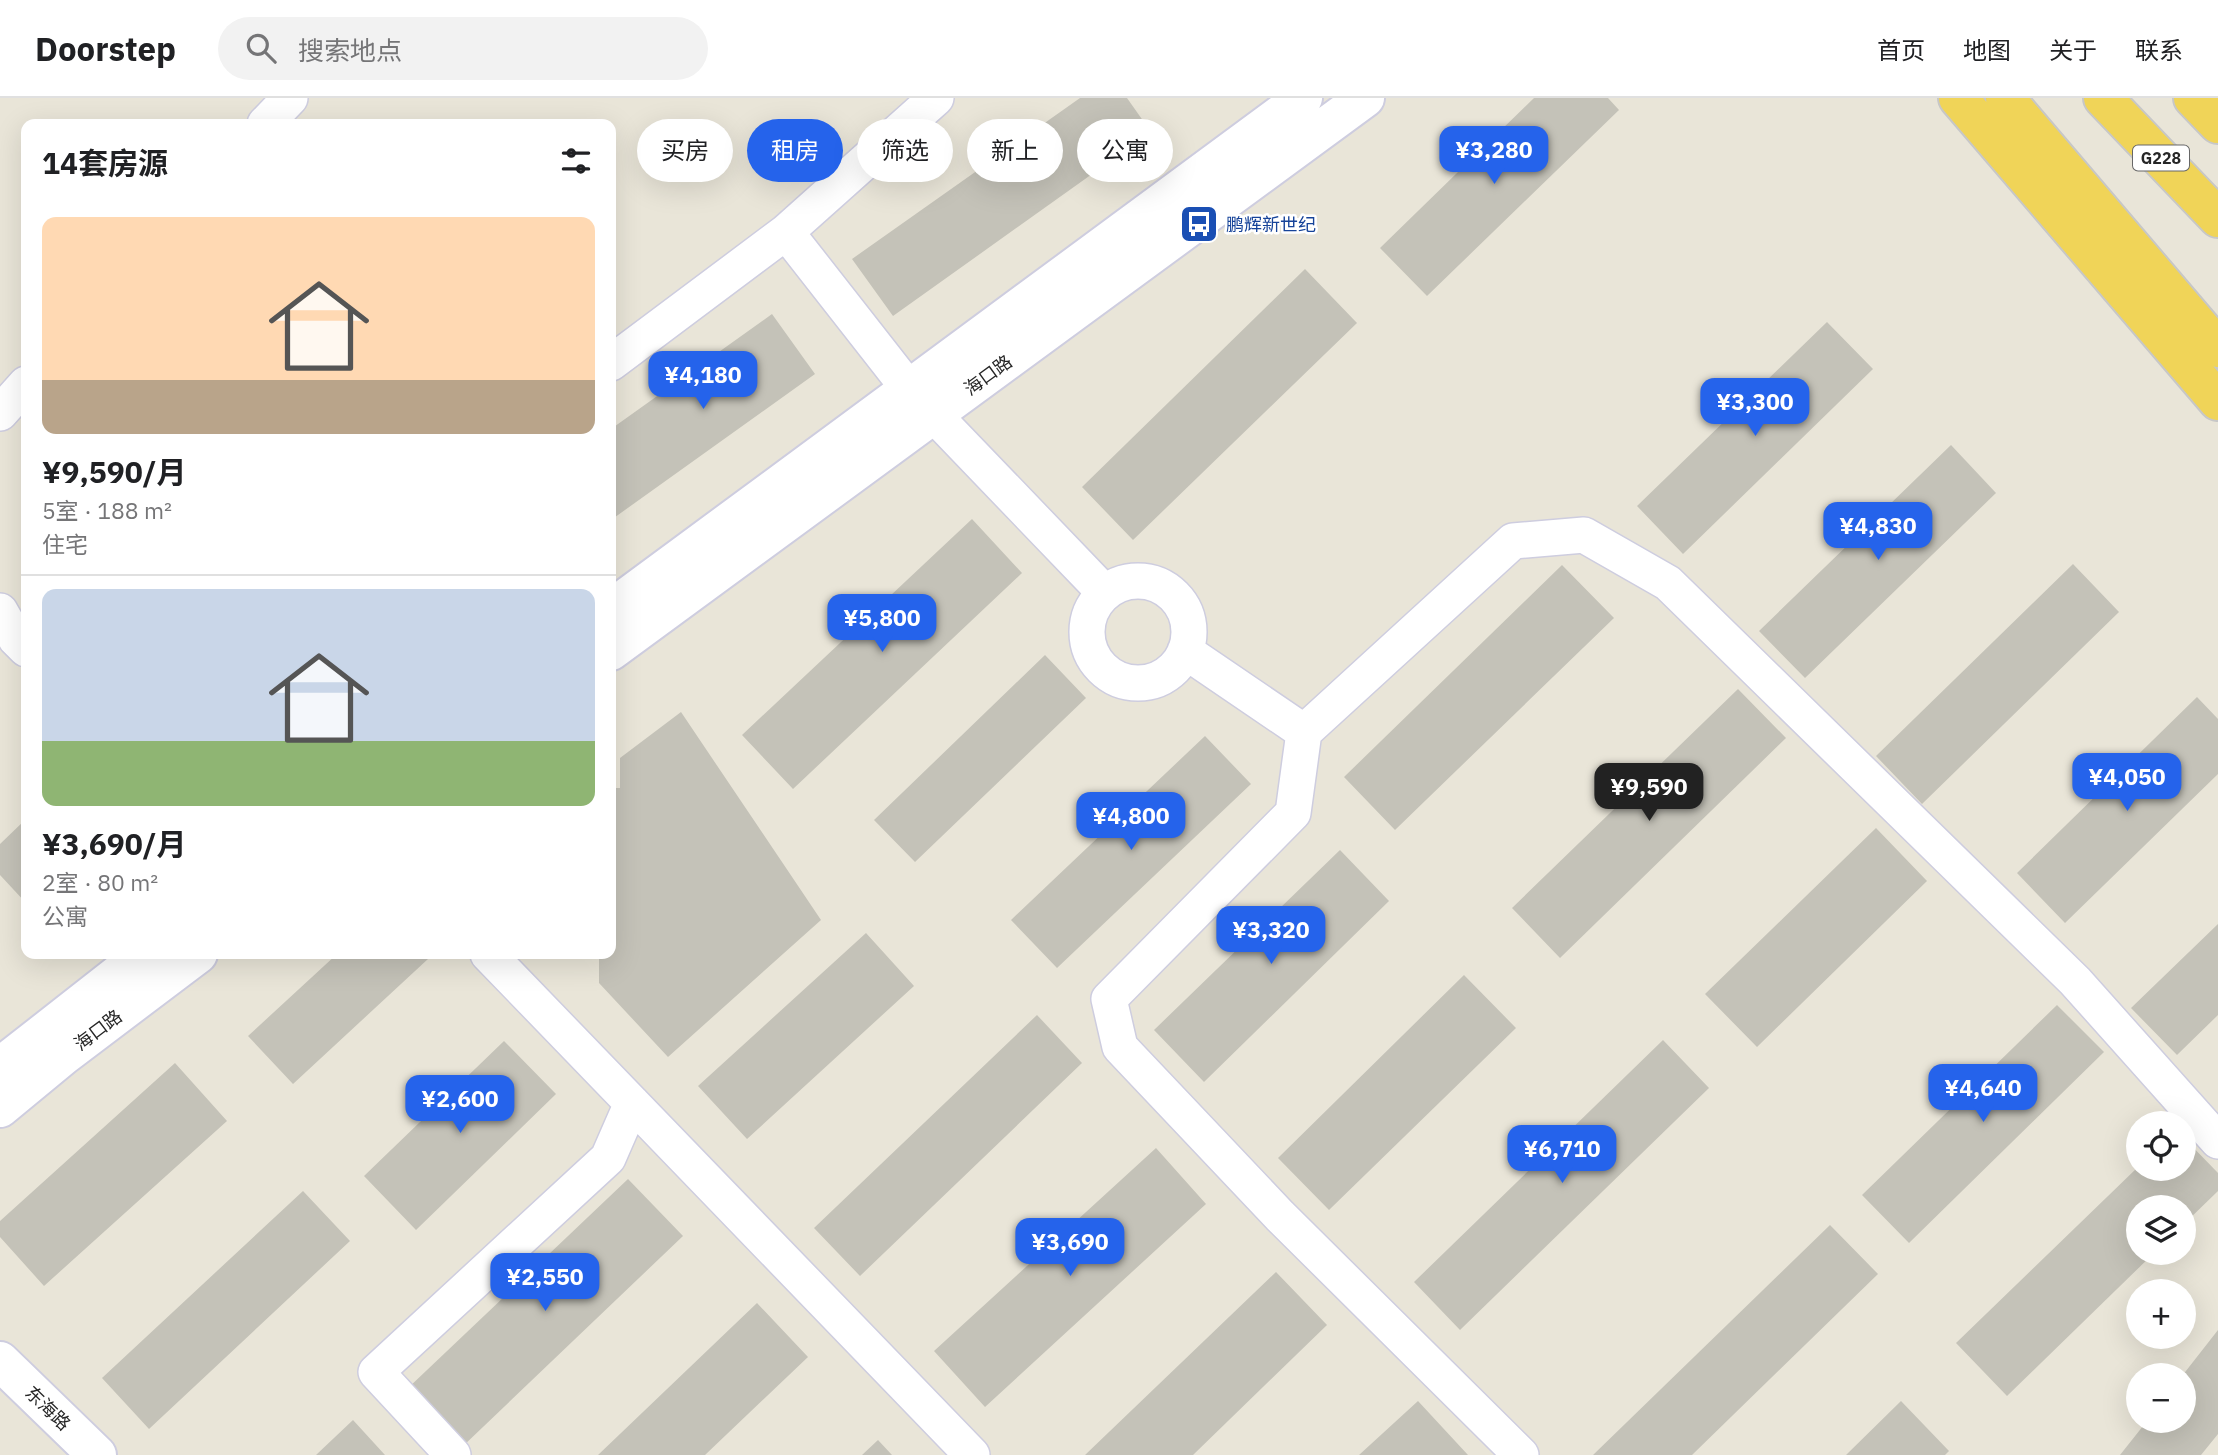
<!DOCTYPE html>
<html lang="zh">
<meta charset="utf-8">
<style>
:root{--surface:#fff;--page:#f2f2f2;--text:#202124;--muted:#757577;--line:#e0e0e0;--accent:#2563eb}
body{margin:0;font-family:"IBM Plex Sans","Noto Sans SC",sans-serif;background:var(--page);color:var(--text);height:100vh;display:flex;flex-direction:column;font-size:26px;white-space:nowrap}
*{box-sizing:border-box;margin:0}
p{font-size:23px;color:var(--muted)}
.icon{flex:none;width:38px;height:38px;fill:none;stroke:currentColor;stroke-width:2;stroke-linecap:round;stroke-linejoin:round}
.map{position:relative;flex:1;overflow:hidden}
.drawer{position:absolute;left:21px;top:21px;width:595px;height:840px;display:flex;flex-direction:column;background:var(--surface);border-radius:14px;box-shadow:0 7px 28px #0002}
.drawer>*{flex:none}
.guide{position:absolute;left:637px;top:21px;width:665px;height:63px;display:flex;gap:14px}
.fabs{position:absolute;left:2126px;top:1013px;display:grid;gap:14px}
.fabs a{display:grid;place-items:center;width:70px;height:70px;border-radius:50%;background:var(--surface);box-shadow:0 7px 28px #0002;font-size:35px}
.price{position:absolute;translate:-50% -60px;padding:0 16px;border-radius:14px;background:var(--accent);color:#fff;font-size:23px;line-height:46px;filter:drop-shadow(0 2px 4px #0008)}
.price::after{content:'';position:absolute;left:50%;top:42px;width:21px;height:16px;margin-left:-10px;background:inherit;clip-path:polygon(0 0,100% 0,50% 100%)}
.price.current{background:#222;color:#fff}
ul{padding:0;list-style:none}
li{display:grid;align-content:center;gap:14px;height:371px;padding:0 21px}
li+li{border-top:2px solid var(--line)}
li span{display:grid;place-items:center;height:217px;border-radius:14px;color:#555}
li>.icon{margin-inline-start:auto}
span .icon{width:126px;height:126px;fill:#fffc;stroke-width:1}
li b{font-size:30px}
h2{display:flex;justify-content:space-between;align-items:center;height:84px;padding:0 21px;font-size:30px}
.chip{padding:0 24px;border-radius:32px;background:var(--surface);box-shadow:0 7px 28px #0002;font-size:24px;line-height:63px}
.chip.current{background:var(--accent);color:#fff}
header{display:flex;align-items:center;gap:42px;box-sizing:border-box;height:98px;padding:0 35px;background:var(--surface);border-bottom:2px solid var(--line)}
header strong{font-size:33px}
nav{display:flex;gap:38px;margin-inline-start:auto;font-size:24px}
.search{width:490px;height:63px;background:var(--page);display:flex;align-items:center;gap:18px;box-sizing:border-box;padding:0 24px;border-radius:38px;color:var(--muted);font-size:26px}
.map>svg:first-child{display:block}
.building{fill:#c4c2b8}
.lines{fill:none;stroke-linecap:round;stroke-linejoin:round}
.minor-casing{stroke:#cecddf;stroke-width:38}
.tertiary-casing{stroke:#cecddf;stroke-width:42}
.secondary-casing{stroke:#cecddf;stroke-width:42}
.trunk-casing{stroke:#c7c7c7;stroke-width:42}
.minor{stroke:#fff;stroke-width:35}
.tertiary{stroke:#fff;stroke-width:38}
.secondary{stroke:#fff;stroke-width:38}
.trunk{stroke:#f0d458;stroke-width:38}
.labels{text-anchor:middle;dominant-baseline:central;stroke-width:5;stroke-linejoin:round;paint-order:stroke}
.shield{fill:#fff;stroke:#676767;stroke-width:2}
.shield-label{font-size:16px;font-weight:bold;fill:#262626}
.transit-label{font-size:18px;fill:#164399;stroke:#fff;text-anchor:start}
.street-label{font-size:18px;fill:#262626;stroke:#fff}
</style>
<header>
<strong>Doorstep</strong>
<div class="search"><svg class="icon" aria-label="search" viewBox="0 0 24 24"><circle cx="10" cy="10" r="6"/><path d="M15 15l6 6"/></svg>搜索地点</div>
<nav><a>首页</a><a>地图</a><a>关于</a><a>联系</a></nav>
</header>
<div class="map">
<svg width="2218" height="1357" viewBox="0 0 2218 1357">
<rect width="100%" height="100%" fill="#e9e5d8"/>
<path class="building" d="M1080,0H1127L1151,34L893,218L852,161Z
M1534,0H1608L1619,12L1427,198L1380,150Z
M1305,171L1357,225L1133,442L1082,389Z
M772,216L815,276L611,422V331Z
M1827,224L1873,271L1683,456L1637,408Z
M1951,347L1996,395L1805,580L1759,533Z
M972,421L1022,475L793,691L742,637Z
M2073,466L2119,514L1922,706L1876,658Z
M1562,467L1614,520L1395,732L1344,679Z
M1045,557L1086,600L915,764L874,722Z
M1738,591L1786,640L1560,860L1512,810Z
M2197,599L2218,621V676L2065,825L2017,775Z
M681,614L821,822L668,959L599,885V856H611V690H620V660Z
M1205,638L1251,686L1057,870L1011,822Z
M26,721V805L0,777V746Z
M1876,730L1927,783L1757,949L1705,896Z
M1340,752L1389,803L1204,984L1154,932Z
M2218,826V917L2177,957L2131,910Z
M866,835L914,888L747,1041L698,988Z
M337,856H424L428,861L293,986L248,938Z
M1464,877L1516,930L1329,1112L1278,1060Z
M2057,907L2104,954L1909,1145L1862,1097Z
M1037,917L1082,965L860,1178L814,1130Z
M1663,942L1709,990L1460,1232L1414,1184Z
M504,943L556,996L416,1132L364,1078Z
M175,965L227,1023L44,1188L0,1139V1123Z
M2184,1040L2218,1075V1093L2184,1126V1110H2138V1155H2154L2007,1298L1956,1245L2138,1069V1071H2184Z
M1156,1050L1206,1106L985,1309L934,1253Z
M628,1081L683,1138L462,1349L407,1291Z
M303,1093L350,1143L149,1331L102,1280Z
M1830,1127L1878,1176L1692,1357H1593Z
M1276,1174L1327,1227L1193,1357H1085Z
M757,1205L808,1259L705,1357H598Z
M2218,1232V1336L2201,1357H2120L2147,1323H2184V1278H2182Z
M1418,1303L1468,1357H1359Z
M1901,1303L1949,1353L1945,1357H1846Z
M353,1322L385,1357H316Z
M878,1342L892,1357H862Z"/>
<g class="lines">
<defs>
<path id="minor" d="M265,26L290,0
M786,134L909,291L1105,495
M611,265L786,134L936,0
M0,315L26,286
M1087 534a51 51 0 1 1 102 0a51 51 0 1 1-102 0Z
M0,513L16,541L26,551
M1185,553L1304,634
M488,856L972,1357
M453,1357L376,1274L608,1060L632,1005
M1521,1357L1280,1118L1120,949L1109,901L1293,715L1304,634L1513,443L1584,437L1668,485L2075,883L2218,1043"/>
<path id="tertiary" d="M0,1263L97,1357"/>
<path id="secondary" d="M611,511L1303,0
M611,553L1365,0
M0,969L144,856
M0,1010L63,958L198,856"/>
<path id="trunk" d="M1958,0L2218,303
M2005,0L2218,250
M2103,0L2218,120
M2193,0L2218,26"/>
</defs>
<use href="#minor" class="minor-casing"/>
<use href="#tertiary" class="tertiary-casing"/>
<use href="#secondary" class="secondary-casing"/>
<use href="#trunk" class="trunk-casing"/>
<use href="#minor" class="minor"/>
<use href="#tertiary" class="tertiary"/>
<use href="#secondary" class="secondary"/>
<use href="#trunk" class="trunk"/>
</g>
<defs>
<symbol id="bus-square" viewBox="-11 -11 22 22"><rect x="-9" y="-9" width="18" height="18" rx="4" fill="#1a4fb4" stroke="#fff"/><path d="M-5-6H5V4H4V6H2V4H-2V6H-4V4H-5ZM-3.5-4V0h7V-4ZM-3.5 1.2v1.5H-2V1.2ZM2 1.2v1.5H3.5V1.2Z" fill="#fff"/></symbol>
</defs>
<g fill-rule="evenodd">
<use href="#bus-square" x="1177" y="104" width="44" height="44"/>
</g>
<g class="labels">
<rect class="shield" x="2133" y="47.5" width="56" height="25" rx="5"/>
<g class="shield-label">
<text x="2161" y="60">G228</text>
</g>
<g class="transit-label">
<text x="1226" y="126">鹏辉新世纪</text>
</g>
<g class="street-label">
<text transform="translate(988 277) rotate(-36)">海口路</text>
<text transform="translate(98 932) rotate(-37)">海口路</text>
<text transform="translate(48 1310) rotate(44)">东海路</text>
</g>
</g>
</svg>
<div class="fabs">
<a><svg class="icon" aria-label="locate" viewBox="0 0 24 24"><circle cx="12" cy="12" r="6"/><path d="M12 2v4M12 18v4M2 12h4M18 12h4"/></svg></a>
<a><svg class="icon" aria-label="layers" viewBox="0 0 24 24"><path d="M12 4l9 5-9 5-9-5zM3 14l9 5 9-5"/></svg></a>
<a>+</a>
<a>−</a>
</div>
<b class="price" style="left:1494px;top:88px">¥3,280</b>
<b class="price" style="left:703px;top:313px">¥4,180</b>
<b class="price" style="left:1755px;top:340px">¥3,300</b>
<b class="price" style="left:1878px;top:464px">¥4,830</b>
<b class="price" style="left:882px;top:556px">¥5,800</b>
<b class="price" style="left:2127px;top:715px">¥4,050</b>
<b class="price current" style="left:1649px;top:725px">¥9,590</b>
<b class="price" style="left:1131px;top:754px">¥4,800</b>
<b class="price" style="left:1271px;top:868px">¥3,320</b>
<b class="price" style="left:1983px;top:1026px">¥4,640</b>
<b class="price" style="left:460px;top:1037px">¥2,600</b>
<b class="price" style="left:1562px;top:1087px">¥6,710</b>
<b class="price" style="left:1070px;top:1180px">¥3,690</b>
<b class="price" style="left:545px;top:1215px">¥2,550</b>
<div class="guide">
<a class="chip">买房</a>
<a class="chip current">租房</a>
<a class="chip">筛选</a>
<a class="chip">新上</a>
<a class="chip">公寓</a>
</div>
<section class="drawer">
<h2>14套房源<svg class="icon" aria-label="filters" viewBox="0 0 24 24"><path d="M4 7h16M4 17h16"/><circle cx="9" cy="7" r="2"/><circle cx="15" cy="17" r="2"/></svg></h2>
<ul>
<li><span style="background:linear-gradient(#ffd9b3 75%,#b9a48a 0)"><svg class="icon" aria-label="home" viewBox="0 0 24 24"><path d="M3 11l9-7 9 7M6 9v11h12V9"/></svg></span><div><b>¥9,590/月</b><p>5室 · 188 m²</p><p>住宅</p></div></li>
<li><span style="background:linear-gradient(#c9d6e8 70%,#8fb573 0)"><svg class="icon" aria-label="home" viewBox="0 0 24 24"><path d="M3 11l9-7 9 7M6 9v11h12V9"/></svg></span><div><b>¥3,690/月</b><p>2室 · 80 m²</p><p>公寓</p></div></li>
</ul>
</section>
</div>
